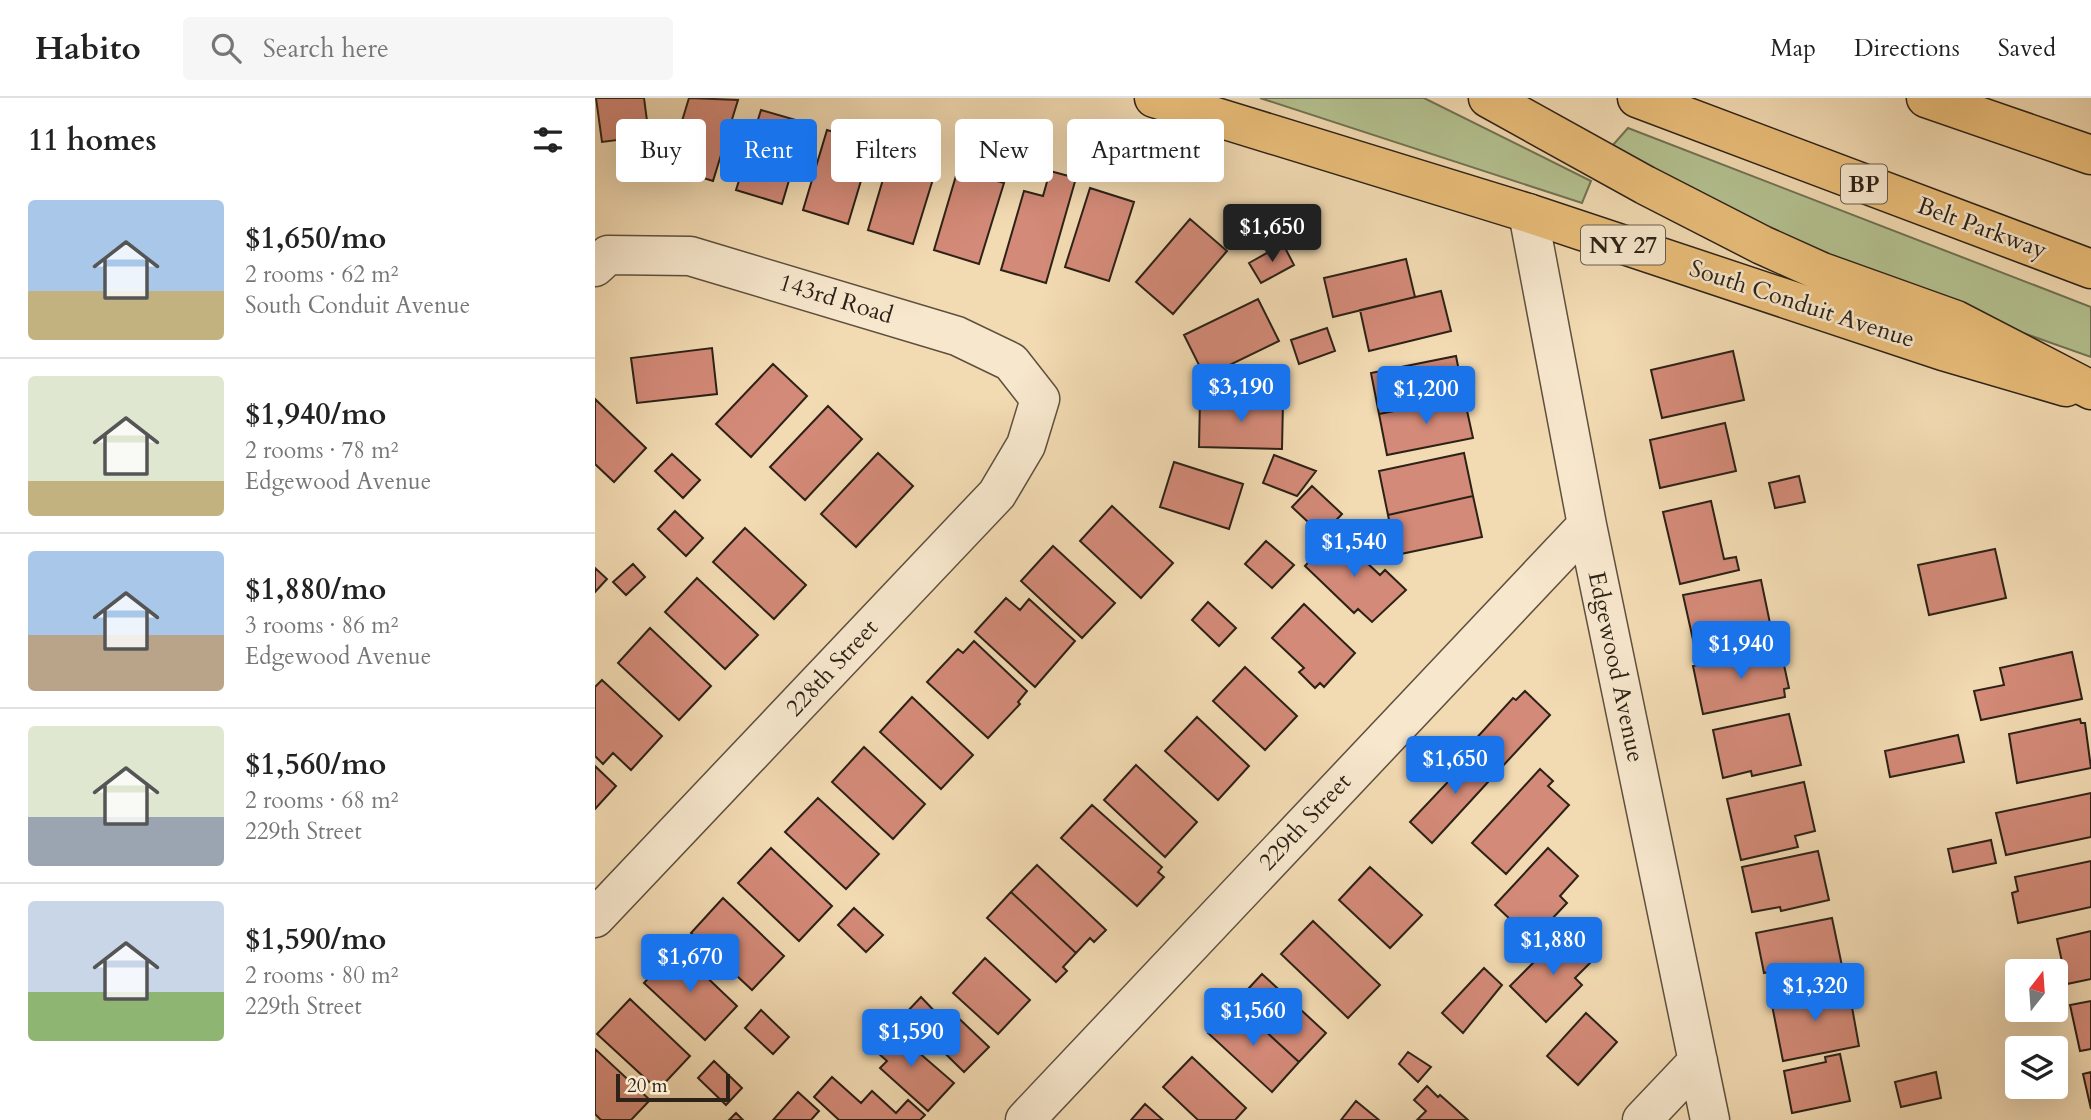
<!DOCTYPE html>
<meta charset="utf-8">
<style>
:root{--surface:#fff;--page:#f6f6f6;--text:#222;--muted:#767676;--line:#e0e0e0;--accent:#1a73e8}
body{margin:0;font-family:Cardo,serif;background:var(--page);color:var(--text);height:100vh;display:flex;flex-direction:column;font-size:26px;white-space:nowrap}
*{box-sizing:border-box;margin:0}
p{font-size:23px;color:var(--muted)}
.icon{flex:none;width:38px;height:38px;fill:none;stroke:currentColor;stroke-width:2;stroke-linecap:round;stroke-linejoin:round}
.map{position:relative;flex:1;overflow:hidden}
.panel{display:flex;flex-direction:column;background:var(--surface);width:595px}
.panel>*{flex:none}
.hud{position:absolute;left:21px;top:21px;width:665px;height:63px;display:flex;gap:14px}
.needle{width:46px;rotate:17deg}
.controls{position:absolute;left:1410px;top:861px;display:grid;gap:14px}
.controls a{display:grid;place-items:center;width:63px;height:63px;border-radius:7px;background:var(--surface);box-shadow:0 7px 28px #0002;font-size:35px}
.scale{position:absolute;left:21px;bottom:18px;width:114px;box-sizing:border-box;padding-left:7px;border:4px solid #2c2217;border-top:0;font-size:19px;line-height:24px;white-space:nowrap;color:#2c2217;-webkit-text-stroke:5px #f7e7cd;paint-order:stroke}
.price{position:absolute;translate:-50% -60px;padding:0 16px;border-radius:7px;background:var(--accent);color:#fff;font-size:23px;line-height:46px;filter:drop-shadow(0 2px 4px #0008)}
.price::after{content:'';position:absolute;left:50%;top:42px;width:21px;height:16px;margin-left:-10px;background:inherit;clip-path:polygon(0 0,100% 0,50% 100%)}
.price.current{background:#222;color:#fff}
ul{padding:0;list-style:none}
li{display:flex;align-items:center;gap:21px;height:175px;padding:0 28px}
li+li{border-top:2px solid var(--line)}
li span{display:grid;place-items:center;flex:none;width:196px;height:140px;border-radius:7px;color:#555}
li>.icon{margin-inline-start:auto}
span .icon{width:84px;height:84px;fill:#fffc;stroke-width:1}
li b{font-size:30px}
h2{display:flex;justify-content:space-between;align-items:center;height:84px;padding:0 28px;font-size:30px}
.pill{padding:0 24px;border-radius:7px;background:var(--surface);box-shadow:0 7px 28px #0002;font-size:24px;line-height:63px}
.pill.current{background:var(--accent);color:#fff}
header{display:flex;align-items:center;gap:42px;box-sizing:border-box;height:98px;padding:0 35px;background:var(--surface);border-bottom:2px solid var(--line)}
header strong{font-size:33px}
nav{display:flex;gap:38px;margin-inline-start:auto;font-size:24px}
.search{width:490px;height:63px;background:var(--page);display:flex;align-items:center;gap:18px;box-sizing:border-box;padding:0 24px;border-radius:7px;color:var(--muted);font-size:26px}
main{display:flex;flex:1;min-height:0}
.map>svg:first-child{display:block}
.green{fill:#b4c190;stroke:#707254;stroke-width:2}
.building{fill:#d38a78;stroke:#2c2217;stroke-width:2}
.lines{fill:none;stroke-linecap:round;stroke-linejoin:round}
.street-casing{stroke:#5e503e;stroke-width:41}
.primary-casing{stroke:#2c2217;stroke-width:41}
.highway-casing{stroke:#2c2217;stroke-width:41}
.street{stroke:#f7e7cd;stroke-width:38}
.primary{stroke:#e9bd79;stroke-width:38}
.highway{stroke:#e9bd79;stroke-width:38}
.labels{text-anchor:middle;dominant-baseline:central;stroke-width:5;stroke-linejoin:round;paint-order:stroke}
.shield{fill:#f7e7cd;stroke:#695d4e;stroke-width:2}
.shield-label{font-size:23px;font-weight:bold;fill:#2c2217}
.street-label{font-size:24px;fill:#2c2217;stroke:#f7e7cd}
</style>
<header>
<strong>Habito</strong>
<div class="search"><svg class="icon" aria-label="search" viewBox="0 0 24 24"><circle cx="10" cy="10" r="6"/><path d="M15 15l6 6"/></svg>Search here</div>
<nav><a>Map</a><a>Directions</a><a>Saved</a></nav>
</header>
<main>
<section class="panel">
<h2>11 homes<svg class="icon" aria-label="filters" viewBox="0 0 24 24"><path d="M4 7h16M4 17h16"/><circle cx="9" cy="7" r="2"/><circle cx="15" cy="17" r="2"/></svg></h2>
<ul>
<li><span style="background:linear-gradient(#a9c7e8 65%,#c2b280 0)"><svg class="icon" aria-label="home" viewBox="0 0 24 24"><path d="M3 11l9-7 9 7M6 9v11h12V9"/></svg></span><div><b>$1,650/mo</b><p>2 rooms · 62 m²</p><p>South Conduit Avenue</p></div></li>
<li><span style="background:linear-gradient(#dfe7d0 75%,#c2b280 0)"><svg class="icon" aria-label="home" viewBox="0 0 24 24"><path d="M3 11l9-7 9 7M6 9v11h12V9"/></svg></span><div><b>$1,940/mo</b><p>2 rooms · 78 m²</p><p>Edgewood Avenue</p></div></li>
<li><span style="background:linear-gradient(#a9c7e8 60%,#b9a48a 0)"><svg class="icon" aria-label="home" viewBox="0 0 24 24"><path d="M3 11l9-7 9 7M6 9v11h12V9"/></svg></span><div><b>$1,880/mo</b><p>3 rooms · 86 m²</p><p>Edgewood Avenue</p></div></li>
<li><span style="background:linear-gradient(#dfe7d0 65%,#9aa5b1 0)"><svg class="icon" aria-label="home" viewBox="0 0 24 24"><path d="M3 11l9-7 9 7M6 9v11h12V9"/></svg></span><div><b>$1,560/mo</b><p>2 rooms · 68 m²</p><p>229th Street</p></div></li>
<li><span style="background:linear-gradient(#c9d6e8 65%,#8fb573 0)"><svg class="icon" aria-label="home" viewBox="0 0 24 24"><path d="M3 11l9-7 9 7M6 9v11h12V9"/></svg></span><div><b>$1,590/mo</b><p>2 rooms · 80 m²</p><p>229th Street</p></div></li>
</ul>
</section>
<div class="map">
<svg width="1496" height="1022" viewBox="0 0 1496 1022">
<rect width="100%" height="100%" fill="#f2dab2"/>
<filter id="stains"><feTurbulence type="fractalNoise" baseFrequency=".00286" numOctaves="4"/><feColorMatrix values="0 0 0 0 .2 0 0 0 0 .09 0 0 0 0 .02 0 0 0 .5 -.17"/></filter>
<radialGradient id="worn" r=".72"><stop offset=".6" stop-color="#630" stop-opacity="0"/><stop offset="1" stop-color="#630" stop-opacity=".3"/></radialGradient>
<path class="green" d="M665,0H829L996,83L987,105Z
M1033,30L1496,209V259L1293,187L1169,134L1017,48Z"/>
<path class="building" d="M1,0H49L54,38L7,44Z
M94,0L143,2L118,83L73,69Z
M166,12L211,25L187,106L141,92Z
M232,32L277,46L253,126L208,112Z
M297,51L343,65L318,146L273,132Z
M363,71L409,85L384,166L339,152Z
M455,73L481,80L451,185L406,172L429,93L448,98Z
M495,90L539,104L514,183L470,169Z
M595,121L632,153L578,216L541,184Z
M688,146L699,167L666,185L654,165Z
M811,161L820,199L738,219L729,180Z
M846,193L856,233L774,253L765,212Z
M663,201L684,243L610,279L589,237Z
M732,230L740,253L704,266L696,242Z
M117,250L122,296L42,305L36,260Z
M1138,253L1149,302L1067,320L1056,272Z
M861,258L869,299L784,316L776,275Z
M178,266L212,298L156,359L121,326Z
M869,299L878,340L792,357L784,316Z
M0,301L51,350L19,384L0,366Z
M605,301L688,303L687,351L604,349Z
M233,308L267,341L210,402L175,369Z
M1130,325L1141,373L1065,390L1055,342Z
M283,355L318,388L261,449L226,416Z
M869,355L878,398L793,417L784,373Z
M77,356L105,382L88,400L60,373Z
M679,357L721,373L702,398L668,385Z
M579,364L648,386L634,431L565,409Z
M1204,378L1210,404L1180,410L1174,385Z
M717,388L747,416L727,437L697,409Z
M878,398L887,439L801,457L793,417Z
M1116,403L1129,461L1141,459L1144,472L1085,486L1068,414Z
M517,408L578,465L546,500L485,443Z
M80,413L108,440L91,458L63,431Z
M150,430L211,487L179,521L118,464Z
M740,435L785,477L790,472L811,492L777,524L763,511L759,515L710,468Z
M671,443L699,467L677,490L650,466Z
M458,448L520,505L487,540L426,483Z
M1400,451L1411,500L1334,517L1323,467Z
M38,466L50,479L31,497L18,484Z
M0,470L12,481L0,494Z
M102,480L163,537L130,571L70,514Z
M1166,482L1176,530L1099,546L1088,497Z
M411,500L425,512L434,501L480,543L440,589L380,534Z
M613,504L641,530L624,548L597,522Z
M709,506L760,555L729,589L725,585L720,590L704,574L709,570L677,540Z
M55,530L116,588L84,622L23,565Z
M379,543L432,593L423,604L425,606L393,640L332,584L363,551L368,555Z
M1181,551L1182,559L1187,558L1194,590L1189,591L1190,599L1108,616L1098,568Z
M1477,554L1487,601L1386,622L1379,593L1409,587L1405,570Z
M650,569L702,618L670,652L618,603Z
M7,582L67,638L36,672L18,655L8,666L0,658V589Z
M930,593L955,617L905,671L877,645L918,600L921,602Z
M317,599L378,657L346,691L285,634Z
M1194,616L1206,667L1157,678L1156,673L1128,680L1118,632Z
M602,619L654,668L623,702L570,653Z
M1485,621L1486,625H1490L1496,670L1422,685L1414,636Z
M1363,637L1369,664L1295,679L1290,653Z
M269,649L330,706L298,741L237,684Z
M884,651L905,671L837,745L815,724Z
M541,667L602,724L570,759L509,702Z
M0,668L21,688L0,711Z
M945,671L958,683L953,688L974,707L911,776L877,745Z
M1209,684L1220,733L1200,738L1203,749L1146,762L1132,701Z
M1496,695V739L1411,757L1401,715Z
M223,700L284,756L251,791L190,734Z
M497,707L567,769L563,774L569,779L542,808L466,740Z
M1396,742L1401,765L1358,774L1353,751Z
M176,750L237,808L204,843L143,785Z
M953,750L983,778L965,798L972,805L937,842L900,807Z
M1223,753L1234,802L1186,813L1185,809L1157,814L1147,769Z
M1496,763V809L1423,825L1417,795L1423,793L1420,779Z
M442,767L511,832L499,844L495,840L481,855L416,794Z
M775,769L827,817L795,850L744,802Z
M416,794L481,855L468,869L472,873L461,884L392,820Z
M128,800L189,858L157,892L96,835Z
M259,810L288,837L271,854L243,827Z
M1237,820L1247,868L1199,878L1197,869L1169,875L1161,835Z
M718,823L785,887L753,920L686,856Z
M970,833L999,861L980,880L987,887L951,924L915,888Z
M1496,833V881L1472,886L1462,841Z
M81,850L142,908L110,942L49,885Z
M390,860L435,902L403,936L358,895Z
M889,870L907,887L868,935L847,915Z
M667,876L731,935L704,964L640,905Z
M1253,887L1264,948L1188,963L1176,902Z
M326,899L346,920L355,912L394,949L369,974L310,916Z
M35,901L95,958L63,992L2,936Z
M1496,903V951L1485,953L1475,907Z
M640,905L704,964L677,994L613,935Z
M166,912L194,939L178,956L150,930Z
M991,915L1022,944L983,987L952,958Z
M292,927L359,985L333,1013L285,970L292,963L274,947Z
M0,951L55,1002L36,1022H6L0,1016Z
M813,954L836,969L823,984L804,966Z
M1245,956L1255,1003L1197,1015L1189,973L1231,964L1230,959Z
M597,959L651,1010L640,1022H603L568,989Z
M119,963L147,990L131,1007L103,980Z
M1341,974L1346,1000L1306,1009L1300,984Z
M1496,974V1011L1488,976Z
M237,979L266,1005L277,993L301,1015L313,1002L330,1017L325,1022H244L219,999Z
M832,988L843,999L845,997L873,1022H822L831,1013L819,1002Z
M203,994L224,1013L216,1022H178Z
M761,1003L784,1022H746Z
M550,1006L568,1022H536Z
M141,1015L148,1022H134Z"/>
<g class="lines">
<defs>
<path id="street" d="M933,115L992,427L1115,1022
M0,169L13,157L95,158L362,238L416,264L445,301L431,347L402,396L0,820
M430,1022L992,427
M1047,1022L1103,963"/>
<path id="primary" d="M559,0L933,115L1348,253L1471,289"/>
<path id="highway" d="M893,0L1050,87L1167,147L1227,174L1361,222L1496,292
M1042,0L1496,171
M1331,0L1496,57"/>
</defs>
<use href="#street" class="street-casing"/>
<use href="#primary" class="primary-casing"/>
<use href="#highway" class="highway-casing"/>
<use href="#street" class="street"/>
<use href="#primary" class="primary"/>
<use href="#highway" class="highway"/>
</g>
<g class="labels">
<g class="shield">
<rect x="1246" y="66.5" width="46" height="39" rx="5"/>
<rect x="986" y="127.5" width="84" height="39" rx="5"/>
</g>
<g class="shield-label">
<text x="1269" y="86">BP</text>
<text x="1028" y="147">NY 27</text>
</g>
<g class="street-label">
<text transform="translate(1387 130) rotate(20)">Belt Parkway</text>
<text transform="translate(241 201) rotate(17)">143rd Road</text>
<text transform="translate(1207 206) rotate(18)">South Conduit Avenue</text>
<text transform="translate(1021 569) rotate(78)">Edgewood Avenue</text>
<text transform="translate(237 570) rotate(-47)">228th Street</text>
<text transform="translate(710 724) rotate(-47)">229th Street</text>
</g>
</g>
<rect width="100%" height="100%" filter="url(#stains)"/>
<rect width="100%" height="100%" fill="url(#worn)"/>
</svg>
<div class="controls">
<a><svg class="needle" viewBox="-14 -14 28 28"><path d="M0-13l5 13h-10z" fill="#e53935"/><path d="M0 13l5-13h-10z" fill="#767676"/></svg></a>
<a><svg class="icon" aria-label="layers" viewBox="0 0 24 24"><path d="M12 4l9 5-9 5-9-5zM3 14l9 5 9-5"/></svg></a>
</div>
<div class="scale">20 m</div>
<b class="price current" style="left:677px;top:166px">$1,650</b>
<b class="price" style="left:646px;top:326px">$3,190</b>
<b class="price" style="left:831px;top:328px">$1,200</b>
<b class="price" style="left:759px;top:481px">$1,540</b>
<b class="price" style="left:1146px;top:583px">$1,940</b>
<b class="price" style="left:860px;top:698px">$1,650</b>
<b class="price" style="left:958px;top:879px">$1,880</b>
<b class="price" style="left:95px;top:896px">$1,670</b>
<b class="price" style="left:1220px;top:925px">$1,320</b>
<b class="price" style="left:658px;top:950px">$1,560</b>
<b class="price" style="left:316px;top:971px">$1,590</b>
<div class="hud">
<a class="pill">Buy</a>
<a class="pill current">Rent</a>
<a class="pill">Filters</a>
<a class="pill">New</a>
<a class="pill">Apartment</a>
</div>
</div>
</main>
